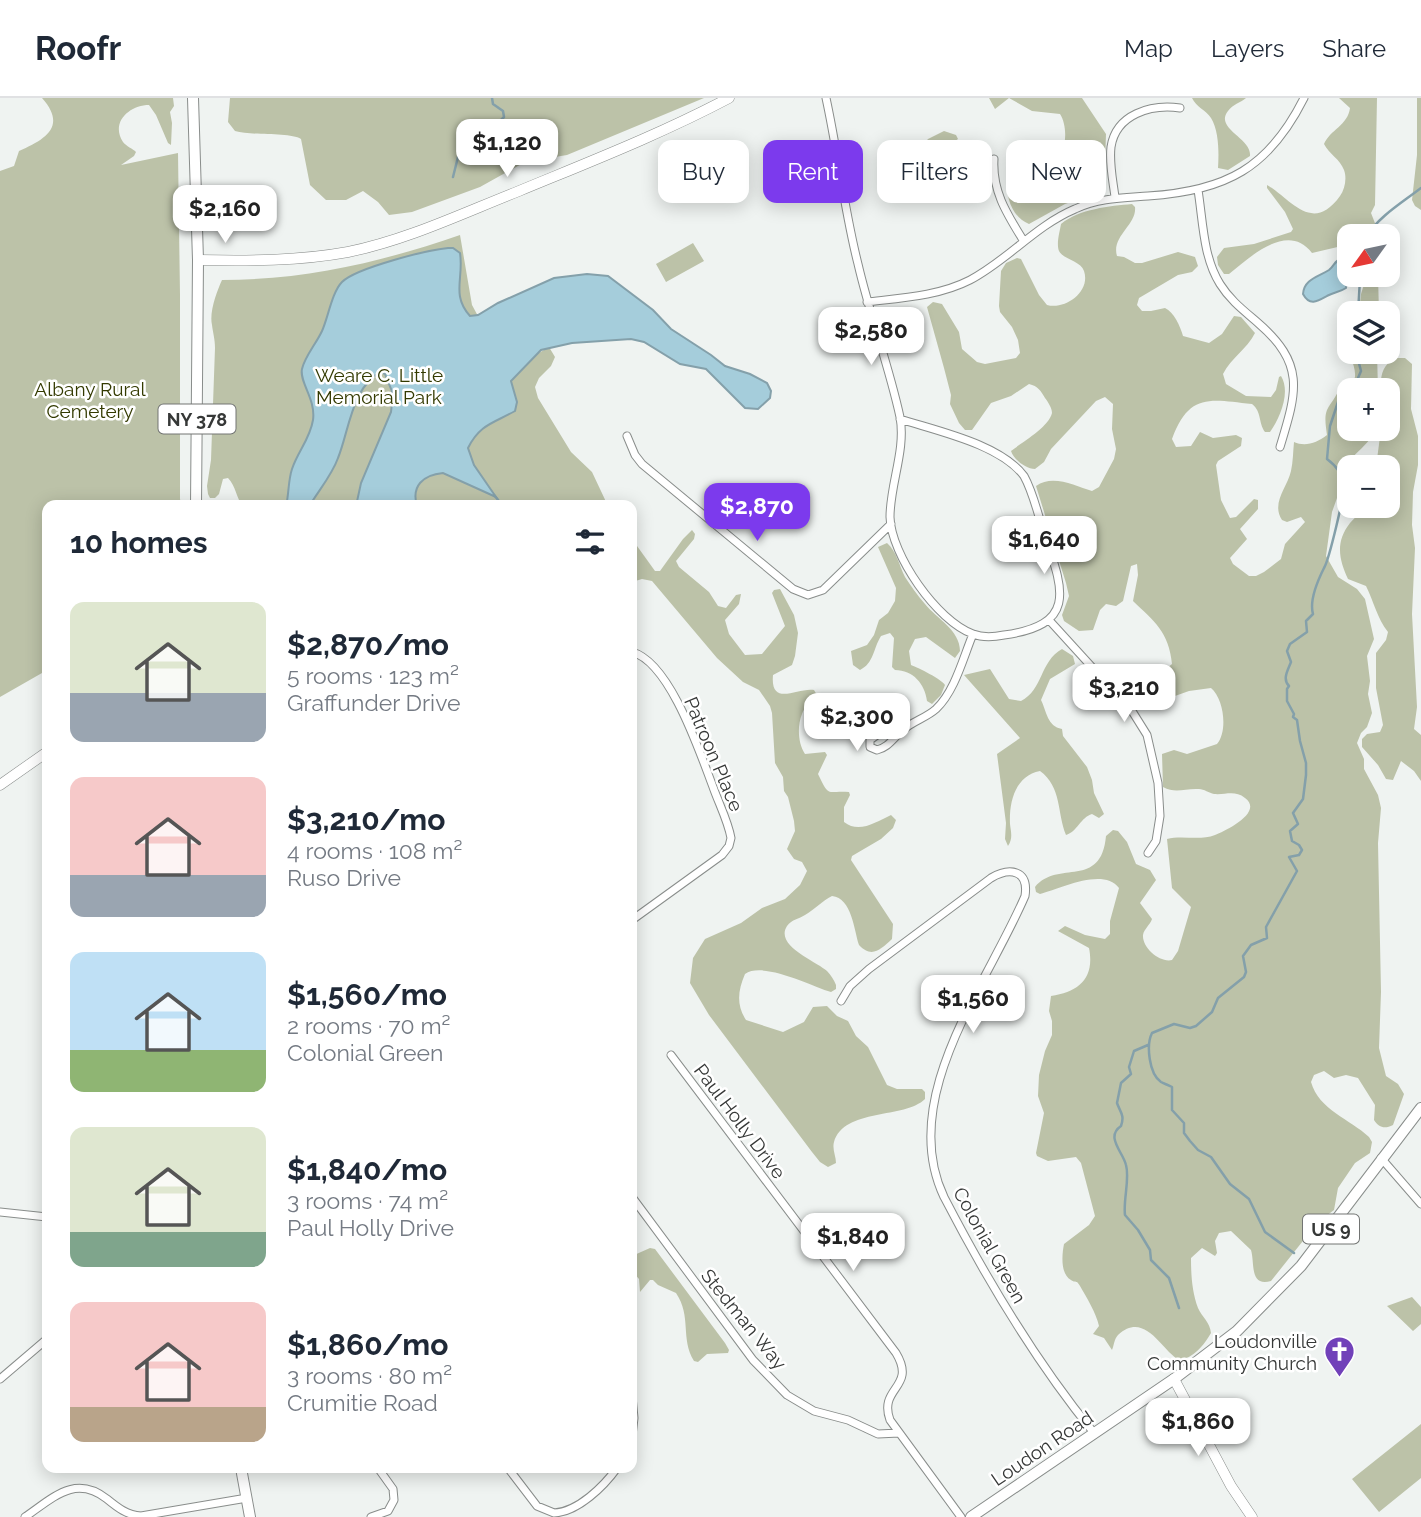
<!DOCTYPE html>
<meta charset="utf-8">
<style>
:root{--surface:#fff;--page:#f6f6f7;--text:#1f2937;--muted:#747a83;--line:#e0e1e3;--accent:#7c3aed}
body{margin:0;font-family:Raleway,sans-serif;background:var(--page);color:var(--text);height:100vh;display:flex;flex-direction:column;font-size:26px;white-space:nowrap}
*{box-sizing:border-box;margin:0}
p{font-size:23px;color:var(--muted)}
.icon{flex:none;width:38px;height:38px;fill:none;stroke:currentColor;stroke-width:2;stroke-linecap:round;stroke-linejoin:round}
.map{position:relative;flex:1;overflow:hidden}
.details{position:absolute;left:42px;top:402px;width:595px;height:973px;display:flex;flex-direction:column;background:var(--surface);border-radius:14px;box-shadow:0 4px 18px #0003}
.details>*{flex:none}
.hud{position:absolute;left:658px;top:42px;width:658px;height:63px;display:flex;gap:14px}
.needle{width:46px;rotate:237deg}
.fabs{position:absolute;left:1337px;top:126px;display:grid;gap:14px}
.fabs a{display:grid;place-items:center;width:63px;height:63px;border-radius:14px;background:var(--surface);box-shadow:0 4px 18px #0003;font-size:35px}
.price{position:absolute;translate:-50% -60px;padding:0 16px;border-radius:14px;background:#fff;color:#222;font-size:23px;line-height:46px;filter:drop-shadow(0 2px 4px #0008)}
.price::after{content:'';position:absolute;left:50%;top:42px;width:21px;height:16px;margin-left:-10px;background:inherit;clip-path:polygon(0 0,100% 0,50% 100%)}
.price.current{background:var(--accent);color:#fff}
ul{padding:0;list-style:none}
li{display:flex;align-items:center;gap:21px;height:175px;padding:0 28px}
li span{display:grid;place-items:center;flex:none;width:196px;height:140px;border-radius:14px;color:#555}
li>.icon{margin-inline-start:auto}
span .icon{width:84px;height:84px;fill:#fffc;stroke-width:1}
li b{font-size:30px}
h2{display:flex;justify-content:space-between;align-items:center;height:84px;padding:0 28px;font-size:30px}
.chip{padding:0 24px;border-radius:14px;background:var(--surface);box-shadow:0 4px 18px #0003;font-size:24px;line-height:63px}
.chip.current{background:var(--accent);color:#fff}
header{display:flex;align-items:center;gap:42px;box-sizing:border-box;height:98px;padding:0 35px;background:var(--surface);border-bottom:2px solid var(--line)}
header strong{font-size:33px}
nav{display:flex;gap:38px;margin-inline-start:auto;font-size:24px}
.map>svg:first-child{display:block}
.green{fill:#bcc2a8}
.water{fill:#a5cddb;stroke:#84a0aa;stroke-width:2}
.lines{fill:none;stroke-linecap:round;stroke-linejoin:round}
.stream{stroke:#84a0aa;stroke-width:2.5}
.street-casing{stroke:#898d8b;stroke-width:9}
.secondary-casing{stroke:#898d8b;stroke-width:11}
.primary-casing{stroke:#898d8b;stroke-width:12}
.street{stroke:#fff;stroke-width:7}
.secondary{stroke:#fff;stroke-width:10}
.primary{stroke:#fff;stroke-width:10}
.labels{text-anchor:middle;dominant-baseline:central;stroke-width:5;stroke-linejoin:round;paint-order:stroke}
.shield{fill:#fff;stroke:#727473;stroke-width:2}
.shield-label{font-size:18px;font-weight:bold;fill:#363837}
.park-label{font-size:19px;fill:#333a00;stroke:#fff}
.street-label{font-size:19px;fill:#363837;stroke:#fff}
.poi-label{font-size:19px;fill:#363837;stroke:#fff;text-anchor:end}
</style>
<header>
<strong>Roofr</strong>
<nav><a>Map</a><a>Layers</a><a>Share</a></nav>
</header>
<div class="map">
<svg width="1421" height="1419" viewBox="0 0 1421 1419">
<rect width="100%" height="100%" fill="#eff3f1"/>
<path class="green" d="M42,0H173L174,8L170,14L172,25L171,47L168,45L156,17L149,7C130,7 110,24 123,44C126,48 133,51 136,54L134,58L121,67L178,55L180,197V401L182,408H47V569L42,575L0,599V73L14,68L19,53C46,41 67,28 42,0Z
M230,0H704L567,57L525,64L480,89L412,114L389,117L378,104L363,93L346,102H326L310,87L301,41C290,34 252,38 235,33L228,24Z
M989,0H1082L1106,36L1104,93L1065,106L1029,126C1001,114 1005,74 1010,50C1026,42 1044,59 1062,52C1067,43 1066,25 1060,16L1032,13L1009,0L995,11Z
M1192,0H1246C1240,5 1233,6 1228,13C1214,31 1252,40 1250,58L1228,72L1218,70C1219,55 1219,33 1211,20C1206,12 1196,9 1192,0Z
M1339,0H1377L1375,107L1371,115L1380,138H1349V146L1346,147L1312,155C1288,123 1250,159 1229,176H1224L1218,167L1217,159L1224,150L1254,146L1291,134L1293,131L1285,114L1267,90V87C1290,100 1312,137 1340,98C1345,91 1347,80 1344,72C1340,61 1329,56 1324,46C1330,32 1348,27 1350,10Z
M1417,0H1421V112L1415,108L1412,102L1417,57Z
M944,33L956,37L958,41L933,60L925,94L912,96L905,64L919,58L922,48L928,41Z
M1132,106L1135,109C1137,127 1111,138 1117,158L1124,159L1135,165H1142L1178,154L1195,159L1198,168L1192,174L1178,177L1139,200L1137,207L1142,213H1151L1165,210C1174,214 1180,228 1183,238L1209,245L1222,236L1234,218L1241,219L1255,235C1247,251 1231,260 1223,276L1226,286L1246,298L1271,299L1276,292L1279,279L1281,278C1291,294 1280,320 1270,334H1265C1258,324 1262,314 1252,306C1209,301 1189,295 1172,341L1176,349L1191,348L1200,334L1213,340L1236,337L1242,340L1241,348L1218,363L1216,367L1221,402L1230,420L1236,419L1254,401L1258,402V411L1240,431L1247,441L1230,460L1233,466L1249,478H1256L1264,474L1281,461L1285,446L1305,424L1301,419L1287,424L1282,422C1271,405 1287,390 1291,373C1293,364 1293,354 1294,344C1305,349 1317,345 1327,337C1326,329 1324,319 1327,312C1331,304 1337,298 1339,291H1347C1369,275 1338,253 1349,229V254H1377L1378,292H1349V331H1374C1371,347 1354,353 1347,368L1349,381L1337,400L1332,414L1326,458L1338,479L1357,491L1365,501L1374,541L1367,558L1370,583L1368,596L1372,615L1367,629L1361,635L1357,645L1364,661V671L1378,697L1381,710L1378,745L1381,894L1379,950L1386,978L1398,986L1404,996L1393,1027C1385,1031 1379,1030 1374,1022L1375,1007L1358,980L1346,977L1334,980L1324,973L1314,977L1311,984C1319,1012 1350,1021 1369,1039L1372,1044L1370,1055L1355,1065L1338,1090L1334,1112L1318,1124L1271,1183C1249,1189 1255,1165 1251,1152L1231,1133L1219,1135L1215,1143L1217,1155L1215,1158L1202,1150L1191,1160C1191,1177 1192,1194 1198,1210C1202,1219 1210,1224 1211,1235C1204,1247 1194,1260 1179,1262C1162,1253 1145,1212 1118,1237C1114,1241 1114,1248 1112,1252L1104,1240L1093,1236L1099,1228C1096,1215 1087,1200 1080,1188C1076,1181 1077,1186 1071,1182C1060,1176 1062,1156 1064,1146L1089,1127L1095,1118L1081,1065L1076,1059L1048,1063L1037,1058L1036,1055L1044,1015L1038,998L1039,977L1045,953L1052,937V923L1049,913L1051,898C1079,894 1095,880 1089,850L1058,833L1065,828L1085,837L1105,841L1110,836V823L1119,790C1103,769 1060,791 1040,796L1036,794L1035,789C1058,761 1101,792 1106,738L1113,732L1118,733L1127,744L1136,766L1150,772L1156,782L1140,805L1152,821C1150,827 1144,831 1143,837C1142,850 1160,865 1172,862L1178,853L1191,809L1172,790L1167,741C1182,737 1200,743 1215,737C1226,733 1264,714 1245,700C1235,692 1226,697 1214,696C1209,695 1204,691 1199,691C1185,690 1176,696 1163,689L1162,656L1174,652L1187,656L1217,646C1228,633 1224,601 1211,590L1189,593L1144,609L1140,608L1135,602L1140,592L1172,566C1169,534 1154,523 1133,503L1138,477L1137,466L1131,468L1123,503L1116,508L1106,506L1100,512L1093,532L1079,533L1064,523L1062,517L1069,498L1066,485L1036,388C1053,376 1075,388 1092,393L1099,389L1114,361L1116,351L1112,331L1113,306L1105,299L1096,303L1051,351L1044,364L1035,371C1026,371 1014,362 1011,353C1021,345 1049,329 1052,315C1052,310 1048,304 1045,300C1041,293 1038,288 1029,286L1011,298L991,305L972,332H965L959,325L950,306L951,297L944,270L927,209L933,204L942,206L959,234L962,251L977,264L985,266L1016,260L1020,255L1018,242L1012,229L1000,214L999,208L1001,173L1006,165L1017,160L1021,161L1039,197L1047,207C1065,212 1091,194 1084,173C1081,163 1064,162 1059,153C1056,145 1060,133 1061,126C1079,111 1110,108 1132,106Z
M460,137L472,207L512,281L532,259L549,249L555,259L551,268L539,280L535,289L538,300L571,354L592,374L608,408H243C236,400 236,388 228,380L223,381L219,396L215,400H210L208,396L207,388L211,362L215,250C215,241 213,235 212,227C209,214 217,193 222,182C305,182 382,164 460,137Z
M693,145L704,163L666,184L656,166Z
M1367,177H1378L1379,215H1359L1361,196Z
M1395,260H1405L1412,266L1411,311L1418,338V367L1413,394L1412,427L1415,450L1412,516L1417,609L1414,631L1421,637V683L1414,673L1401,663L1393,682L1386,681L1378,667L1362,649V641L1367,636L1380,634L1383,627L1376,590V555L1386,542L1388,534C1377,520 1374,504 1366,488L1348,481C1339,462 1335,444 1350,425C1355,419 1361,415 1365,408H1388V369H1376L1381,331H1388V292H1381C1380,279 1382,267 1395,260Z
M692,432L695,436L694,441L676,463L679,469L709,494L718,508L726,510L736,497L741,496L739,506L725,522L729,536L745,557L762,556L785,528L772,495L774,492L780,491L794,517L798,535L795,558L792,567L773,577C770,610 798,589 814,592L817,597C812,603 804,609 802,616C797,628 798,646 805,656L825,654L827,657L818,676C830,701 827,692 849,694L850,697L844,709V724C859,736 876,724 891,717L896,722L893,730L881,741L852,758L851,762L893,826L892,841C881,851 872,861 859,847C854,832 852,800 832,798C822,803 815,811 805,817C799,821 792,821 787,828C774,848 818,864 827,873C831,877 834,882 836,887V891L831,894C811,888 763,863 745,876C738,892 736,907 746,922L783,934L804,924L813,909L827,908L837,918L848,923L856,938L868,949L887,987L897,991H922L925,994V1001C905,1021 844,1010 834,1044C832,1051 836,1058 836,1065L828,1069L820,1064L812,1054L709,917L690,885L693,860L705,841L741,825L762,810L785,801L800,787L807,773L802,764L794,761L787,751L795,733L794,723L788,699L784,693L783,679L775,665L772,615L770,608L759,592L743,584L717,560L652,483L642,481L632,484V441L655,473H660L683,441Z
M887,445C897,454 899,467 905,479C911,488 917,497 925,506C937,521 960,532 960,553L955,560L926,539L915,541L909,553L911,567C919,570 941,581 945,587L941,597L932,606L927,603C925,586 913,572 895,572L892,569L894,540L890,535L881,538C873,551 874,565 860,572L853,567L851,553L867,547L874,537L879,522L888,515L895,503L896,490L878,449Z
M1062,551L1073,558L1075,566L1050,581L1041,602C1047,614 1047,628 1062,631L1063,638L1087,669L1092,682L1094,695L1104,716L1099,720L1092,716C1081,719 1077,734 1066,737C1057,715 1062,689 1040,673C1015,678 1009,704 1010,726C1011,735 1013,740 1008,748L1005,741L1006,725L997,656L1020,640L964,577L990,571L1009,601L1021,603C1043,592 1040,563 1062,551Z
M650,1150L655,1151L725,1245L729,1252L728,1255L707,1256L698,1264L694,1263C680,1240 692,1219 676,1195L658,1187L653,1182H650L640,1194L639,1181L632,1173V1158Z
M1412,1199L1421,1209V1226L1413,1233L1387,1208Z
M1421,1326V1380L1379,1414L1352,1381Z"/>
<path class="water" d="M448,150H453L460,155C464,180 451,197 470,218L478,217L498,205L554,180L587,176L608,178L653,212L671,231L711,257L725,268L750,276L767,285L771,293L770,300L758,311L745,310L706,271L680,266L644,244L631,241L572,245L541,252L511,283L517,304L515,313C494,325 480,326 468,350L474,367L496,399L443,375C423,377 411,388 417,408H356L361,385L391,314L393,296L385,276L381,274C352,288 349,333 338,360C332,377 319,392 310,407L286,408C289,396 288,383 292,371C298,353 310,341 313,322C316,301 299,284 302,271C305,258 316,246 322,233C328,220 332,194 342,184C356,170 427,152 448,150Z
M1342,160L1349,169L1346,190C1340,194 1335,194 1329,197C1318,203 1310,209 1303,196C1304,181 1318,179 1329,172C1335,167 1334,163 1342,160Z"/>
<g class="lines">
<path class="stream" d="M453,79L462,43L489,25L501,22L504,19L503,13L493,6L492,0
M1367,138C1378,119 1403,104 1421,90
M1358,215L1360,181L1362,177
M1349,235V241
M1353,292L1361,273L1356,254
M494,397L503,408
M1148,947L1134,953L1129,969L1131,976L1121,985L1117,1005C1120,1014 1125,1017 1121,1028C1105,1039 1123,1054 1126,1067C1130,1081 1123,1102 1125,1117L1138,1132L1150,1152L1151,1162L1169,1180L1179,1210
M1294,1155L1265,1134L1249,1101L1230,1086L1211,1059L1198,1052L1190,1043L1184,1035V1025L1172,1012V989C1168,987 1165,986 1161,984C1149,976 1146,947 1152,935L1174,926L1190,930L1196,928L1212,914L1218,900L1244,879L1246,874L1243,858L1251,847L1267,840L1266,829L1297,773L1289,759L1299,757L1302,752L1299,747L1292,743L1290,733L1298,726L1293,715L1303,701L1306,677V665L1300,643L1297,622L1293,619L1294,616L1287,603V591L1289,588C1282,581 1288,572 1291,564L1287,553L1290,546L1307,534L1306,523L1313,516C1309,502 1318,482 1324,470C1329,462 1345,395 1344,387C1343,375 1335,367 1327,361L1330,328L1339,301L1349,295"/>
<defs>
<path id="street" d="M826,0C838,55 844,111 858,166C870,218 889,268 900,319C906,352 890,386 890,419C891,457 937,523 973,536C983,540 994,539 1004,537C1078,527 1063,491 1045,438C1038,418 1034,396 1024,378C1000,346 937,333 900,321
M994,61C992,93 1007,116 1023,142
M1198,92C1203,123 1203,159 1220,186C1230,202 1243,212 1257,224C1306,266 1297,293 1280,349
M1115,99C1113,83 1109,66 1111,49C1116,16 1151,6 1180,10
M867,204C901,200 939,198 970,182C1008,162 1035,128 1075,111C1099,100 1122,100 1148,98C1226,93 1269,70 1304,0
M627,338L635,357L642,366L793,491L808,497L823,492L891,426
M1049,522L1132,613L1147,637L1158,685L1160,718L1156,743L1148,755
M632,554C670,564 700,655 713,689C719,706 728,723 731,740L729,748L722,757L632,822
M903,631L881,634L870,642V649L877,652C889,649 893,640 903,632C913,623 926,620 936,611C955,593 963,560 973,536
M841,903L850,888L869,871L991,780C1010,769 1029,772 1025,798C987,887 897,1000 944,1099C987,1182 1035,1263 1094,1335
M671,957L896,1255C917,1290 878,1289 890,1322L961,1419
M1381,1060L1421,1106
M632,1099L753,1262L787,1297L814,1313L848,1322L878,1336L899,1335
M0,1114L47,1119
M0,1281L47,1241
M632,1298L634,1320L632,1338
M508,1370L537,1408L554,1415C578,1414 604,1388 617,1370
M25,1419C53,1400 75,1376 107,1401C118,1410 127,1417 141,1418L247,1400
M371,1419L388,1413L394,1402L393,1391L378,1370"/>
<path id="secondary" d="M198,162C248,163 299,163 348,154C407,142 463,115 519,93C589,64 661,36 729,0
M0,687L47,654
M1174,1281L1231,1388L1252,1419"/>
<path id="primary" d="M193,0L198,162L196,408
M241,1370L250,1419
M971,1419L1174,1281L1237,1233L1301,1168L1421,1010"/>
</defs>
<use href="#street" class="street-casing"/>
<use href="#secondary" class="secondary-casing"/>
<use href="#primary" class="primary-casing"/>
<use href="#street" class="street"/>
<use href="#secondary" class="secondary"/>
<use href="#primary" class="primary"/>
</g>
<defs>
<symbol id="church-pin" viewBox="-11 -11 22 30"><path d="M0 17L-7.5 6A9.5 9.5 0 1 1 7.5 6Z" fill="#7141b9" stroke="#fff"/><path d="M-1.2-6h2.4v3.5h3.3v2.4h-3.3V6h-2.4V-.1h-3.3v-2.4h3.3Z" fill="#fff"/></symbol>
</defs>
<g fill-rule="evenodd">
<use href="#church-pin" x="1322" y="1236" width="35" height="47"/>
</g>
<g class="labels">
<g class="shield">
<rect x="158.5" y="306.5" width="77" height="29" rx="5"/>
<rect x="1303" y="1116.5" width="56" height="29" rx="5"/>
</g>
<g class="shield-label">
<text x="197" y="321">NY 378</text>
<text x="1331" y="1131">US 9</text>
</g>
<g class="park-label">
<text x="379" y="277">Weare C. Little<tspan x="379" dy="22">Memorial Park</tspan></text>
<text x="90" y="291">Albany Rural<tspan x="90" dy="22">Cemetery</tspan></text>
</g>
<g class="street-label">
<text transform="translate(714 656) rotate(67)">Patroon Place</text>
<text transform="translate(740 1023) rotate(53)">Paul Holly Drive</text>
<text transform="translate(990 1147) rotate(61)">Colonial Green</text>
<text transform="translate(744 1221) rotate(51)">Stedman Way</text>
<text transform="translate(1042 1350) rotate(-34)">Loudon Road</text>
</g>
<g class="poi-label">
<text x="1317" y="1243">Loudonville<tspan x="1317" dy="22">Community Church</tspan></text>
</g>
</g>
</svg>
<div class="fabs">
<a><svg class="needle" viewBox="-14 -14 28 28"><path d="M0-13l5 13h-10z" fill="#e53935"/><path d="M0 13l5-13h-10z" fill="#747a83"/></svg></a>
<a><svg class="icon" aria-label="layers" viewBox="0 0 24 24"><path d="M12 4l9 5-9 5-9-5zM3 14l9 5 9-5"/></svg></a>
<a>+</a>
<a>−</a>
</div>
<b class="price" style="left:507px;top:81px">$1,120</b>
<b class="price" style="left:225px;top:147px">$2,160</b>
<b class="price" style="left:871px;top:269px">$2,580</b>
<b class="price current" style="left:757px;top:445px">$2,870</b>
<b class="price" style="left:1044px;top:478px">$1,640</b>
<b class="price" style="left:1124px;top:626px">$3,210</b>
<b class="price" style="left:857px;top:655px">$2,300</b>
<b class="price" style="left:973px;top:937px">$1,560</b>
<b class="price" style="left:853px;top:1175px">$1,840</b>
<b class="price" style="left:1198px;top:1360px">$1,860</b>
<div class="hud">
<a class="chip">Buy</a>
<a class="chip current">Rent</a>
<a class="chip">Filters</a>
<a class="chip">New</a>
</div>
<section class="details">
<h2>10 homes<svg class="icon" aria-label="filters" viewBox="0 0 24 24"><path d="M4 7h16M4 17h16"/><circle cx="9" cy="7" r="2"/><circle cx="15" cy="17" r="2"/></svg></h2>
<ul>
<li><span style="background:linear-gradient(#dfe7d0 65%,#9aa5b1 0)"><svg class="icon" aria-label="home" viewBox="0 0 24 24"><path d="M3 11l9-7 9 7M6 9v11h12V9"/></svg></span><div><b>$2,870/mo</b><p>5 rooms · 123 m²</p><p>Graffunder Drive</p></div></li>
<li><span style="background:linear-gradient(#f6c9c9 70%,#9aa5b1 0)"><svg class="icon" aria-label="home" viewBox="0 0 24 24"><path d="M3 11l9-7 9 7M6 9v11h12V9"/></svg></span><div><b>$3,210/mo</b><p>4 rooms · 108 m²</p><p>Ruso Drive</p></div></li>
<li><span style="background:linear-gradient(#bfe0f5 70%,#8fb573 0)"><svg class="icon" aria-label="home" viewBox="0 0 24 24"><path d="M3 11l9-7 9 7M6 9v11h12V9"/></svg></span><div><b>$1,560/mo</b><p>2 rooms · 70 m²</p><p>Colonial Green</p></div></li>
<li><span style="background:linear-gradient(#dfe7d0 75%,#7fa58c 0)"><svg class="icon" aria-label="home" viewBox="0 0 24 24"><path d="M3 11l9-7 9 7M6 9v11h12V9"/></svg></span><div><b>$1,840/mo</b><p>3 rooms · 74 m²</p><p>Paul Holly Drive</p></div></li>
<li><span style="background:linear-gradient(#f6c9c9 75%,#b9a48a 0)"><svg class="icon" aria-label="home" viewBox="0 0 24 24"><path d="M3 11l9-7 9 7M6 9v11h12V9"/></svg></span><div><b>$1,860/mo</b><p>3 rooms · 80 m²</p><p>Crumitie Road</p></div></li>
</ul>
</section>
</div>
